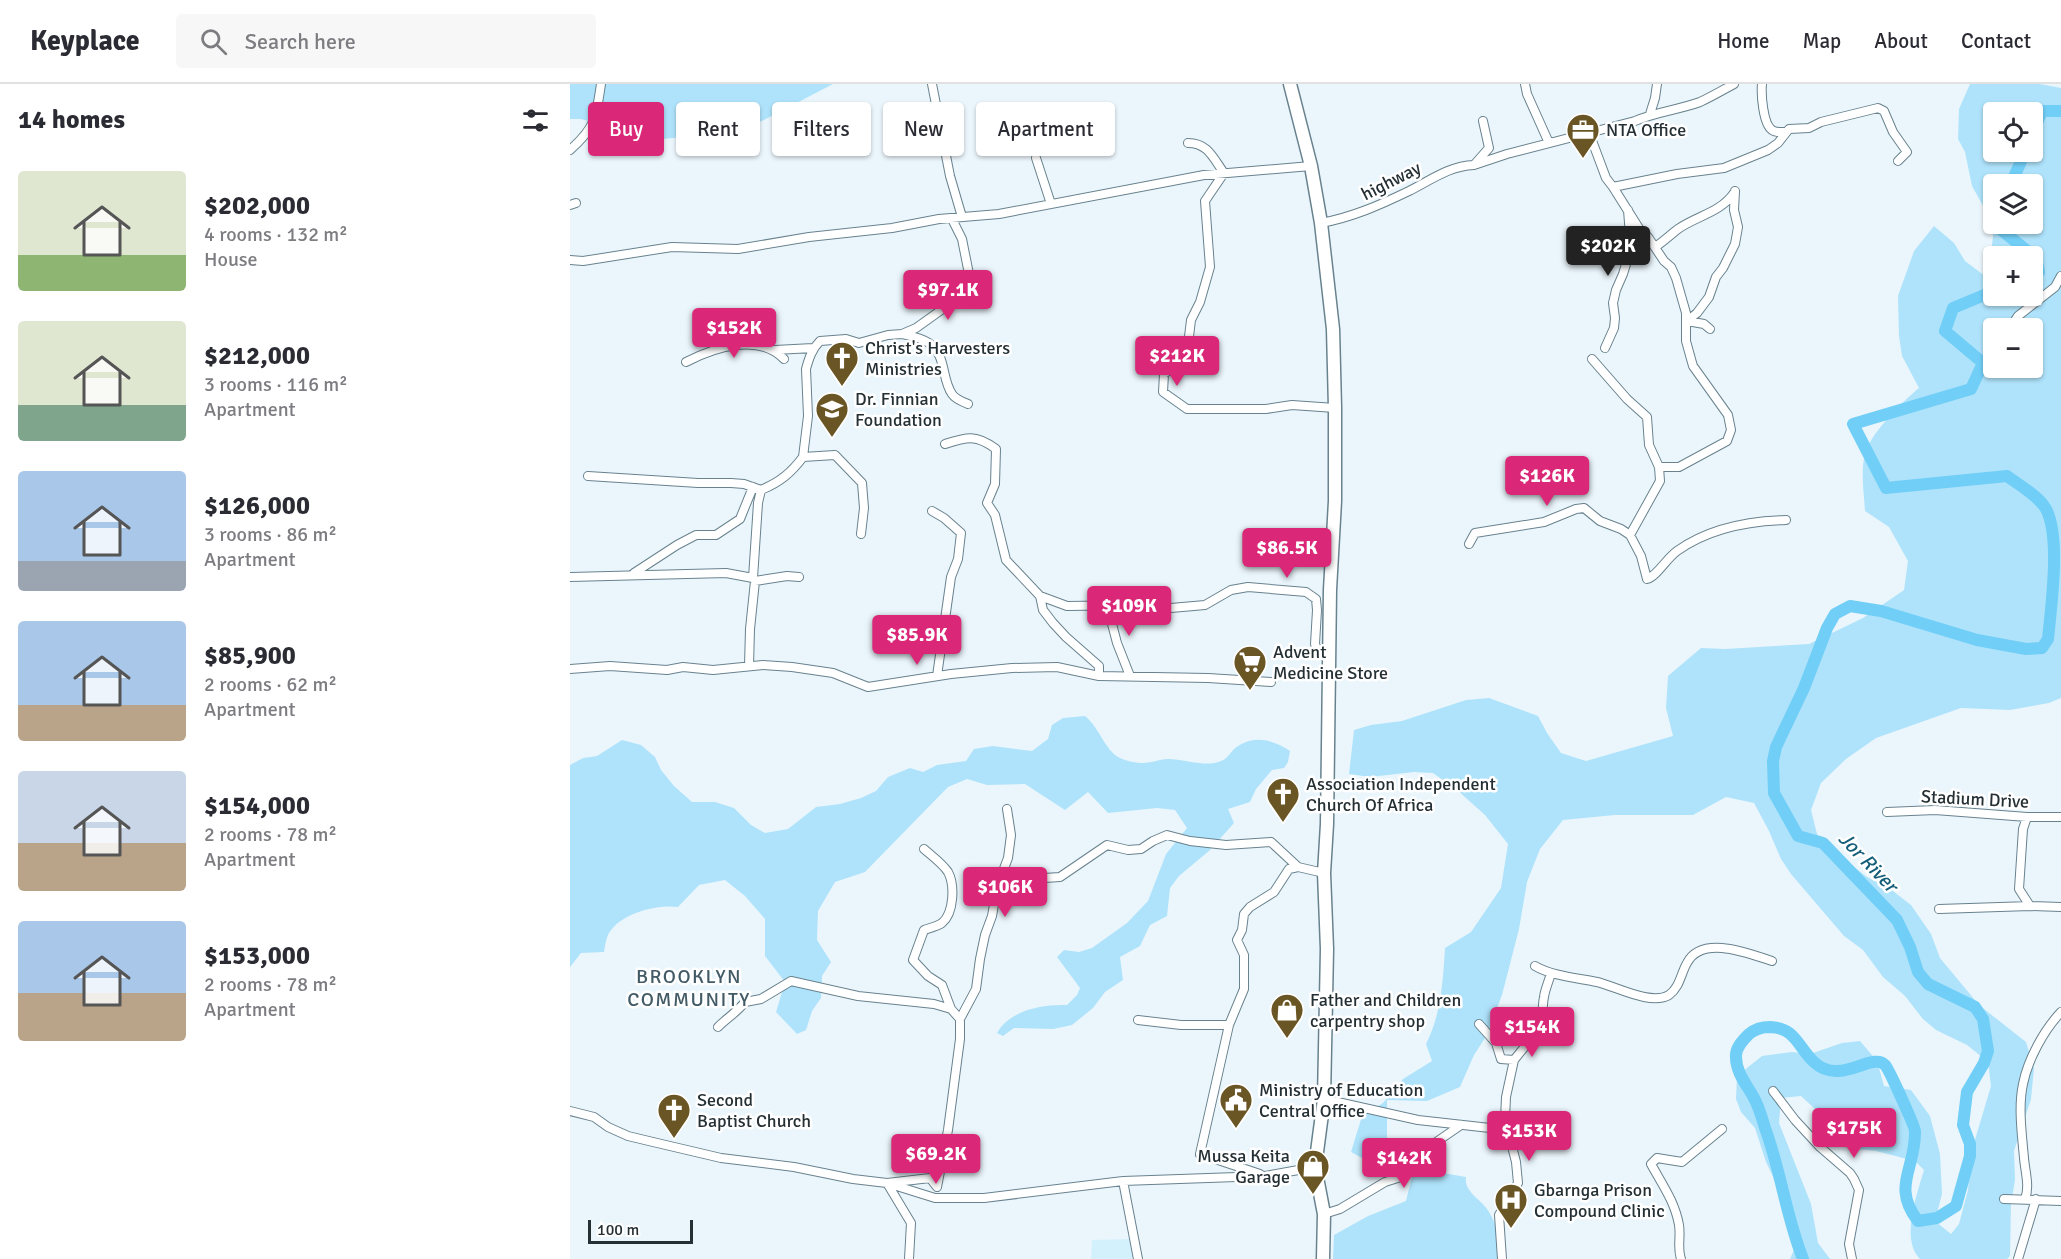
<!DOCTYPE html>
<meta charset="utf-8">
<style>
:root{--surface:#fff;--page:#f7f7f7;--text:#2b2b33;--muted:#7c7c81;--line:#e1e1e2;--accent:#db2777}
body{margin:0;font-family:Signika,sans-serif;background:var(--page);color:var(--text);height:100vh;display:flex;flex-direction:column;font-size:22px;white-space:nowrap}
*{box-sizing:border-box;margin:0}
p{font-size:20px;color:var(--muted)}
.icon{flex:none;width:33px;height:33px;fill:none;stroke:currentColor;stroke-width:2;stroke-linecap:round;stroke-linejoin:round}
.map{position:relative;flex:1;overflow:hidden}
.details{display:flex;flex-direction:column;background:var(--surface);width:570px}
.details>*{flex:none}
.guide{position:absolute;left:18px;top:18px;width:570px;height:54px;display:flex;gap:12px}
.buttons{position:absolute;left:1413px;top:18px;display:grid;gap:12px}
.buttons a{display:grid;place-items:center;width:60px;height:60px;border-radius:6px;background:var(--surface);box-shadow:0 2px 4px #0004;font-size:30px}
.scale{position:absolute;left:18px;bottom:15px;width:105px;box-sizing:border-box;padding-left:6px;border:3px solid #253035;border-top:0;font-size:16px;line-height:21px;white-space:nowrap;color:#253035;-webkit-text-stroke:4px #fff;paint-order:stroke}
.price{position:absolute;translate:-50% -51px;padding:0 14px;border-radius:6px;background:var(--accent);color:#fff;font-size:20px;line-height:39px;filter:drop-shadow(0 2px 3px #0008)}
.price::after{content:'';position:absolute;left:50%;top:36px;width:18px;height:14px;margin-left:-9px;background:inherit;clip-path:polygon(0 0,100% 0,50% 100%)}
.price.selected{background:#222;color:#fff}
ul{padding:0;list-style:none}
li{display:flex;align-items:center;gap:18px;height:150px;padding:0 18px}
li span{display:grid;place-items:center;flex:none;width:168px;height:120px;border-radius:6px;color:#555}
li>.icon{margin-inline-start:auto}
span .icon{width:72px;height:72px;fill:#fffc;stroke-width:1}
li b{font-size:26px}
h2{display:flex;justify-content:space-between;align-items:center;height:72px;padding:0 18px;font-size:26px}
.pill{padding:0 21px;border-radius:6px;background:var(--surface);box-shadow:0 2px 4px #0004;font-size:21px;line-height:54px}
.pill.selected{background:var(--accent);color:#fff}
header{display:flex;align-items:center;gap:36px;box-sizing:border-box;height:84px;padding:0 30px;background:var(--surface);border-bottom:2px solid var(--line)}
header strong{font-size:28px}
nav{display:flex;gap:33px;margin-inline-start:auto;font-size:21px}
.search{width:420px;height:54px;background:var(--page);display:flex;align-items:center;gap:15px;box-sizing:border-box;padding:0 21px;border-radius:6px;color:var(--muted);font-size:22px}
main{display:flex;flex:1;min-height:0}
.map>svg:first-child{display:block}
.built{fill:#d3f0fd}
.green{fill:#afe3fb;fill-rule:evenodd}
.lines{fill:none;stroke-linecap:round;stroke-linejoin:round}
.river{stroke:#71cef6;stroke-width:12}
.minor-casing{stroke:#68828e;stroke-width:10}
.primary-casing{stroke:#68828e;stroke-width:15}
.minor{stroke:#fff;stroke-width:8}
.primary{stroke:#fff;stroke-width:12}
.labels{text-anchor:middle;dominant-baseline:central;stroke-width:5;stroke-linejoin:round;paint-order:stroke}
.poi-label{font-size:18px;fill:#253035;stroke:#fff;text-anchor:start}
.street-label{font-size:18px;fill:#253035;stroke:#fff}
.water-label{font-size:20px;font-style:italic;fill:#145e79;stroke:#fff}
.neighbourhood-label{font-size:20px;letter-spacing:1.5px;fill:#435b67;stroke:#fff}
</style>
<header>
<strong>Keyplace</strong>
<div class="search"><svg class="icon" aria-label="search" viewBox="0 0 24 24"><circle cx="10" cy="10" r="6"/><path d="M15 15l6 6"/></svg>Search here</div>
<nav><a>Home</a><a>Map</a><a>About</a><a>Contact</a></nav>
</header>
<main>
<section class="details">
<h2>14 homes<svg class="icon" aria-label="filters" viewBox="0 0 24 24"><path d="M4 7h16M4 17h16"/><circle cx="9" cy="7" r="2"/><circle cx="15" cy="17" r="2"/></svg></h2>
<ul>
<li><span style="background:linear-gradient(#dfe7d0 70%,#8fb573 0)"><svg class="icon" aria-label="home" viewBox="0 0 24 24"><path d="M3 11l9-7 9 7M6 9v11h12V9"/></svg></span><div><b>$202,000</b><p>4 rooms · 132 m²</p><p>House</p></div></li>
<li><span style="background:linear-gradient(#dfe7d0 70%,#7fa58c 0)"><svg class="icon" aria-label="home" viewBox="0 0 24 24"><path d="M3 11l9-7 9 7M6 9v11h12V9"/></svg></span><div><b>$212,000</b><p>3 rooms · 116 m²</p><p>Apartment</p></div></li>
<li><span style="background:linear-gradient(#a9c7e8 75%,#9aa5b1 0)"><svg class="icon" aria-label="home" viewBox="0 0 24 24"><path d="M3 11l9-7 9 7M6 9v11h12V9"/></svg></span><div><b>$126,000</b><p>3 rooms · 86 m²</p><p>Apartment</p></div></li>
<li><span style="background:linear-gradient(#a9c7e8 70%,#b9a48a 0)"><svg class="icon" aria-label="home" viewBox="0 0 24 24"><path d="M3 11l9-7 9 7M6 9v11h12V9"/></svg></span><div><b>$85,900</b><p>2 rooms · 62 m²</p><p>Apartment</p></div></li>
<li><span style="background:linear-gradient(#c9d6e8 60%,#b9a48a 0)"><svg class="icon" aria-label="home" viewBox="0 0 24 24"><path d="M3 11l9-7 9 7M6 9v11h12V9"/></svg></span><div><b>$154,000</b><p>2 rooms · 78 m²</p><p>Apartment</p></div></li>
<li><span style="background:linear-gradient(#a9c7e8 60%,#b9a48a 0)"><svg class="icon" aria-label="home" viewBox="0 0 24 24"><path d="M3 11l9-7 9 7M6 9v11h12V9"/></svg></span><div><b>$153,000</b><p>2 rooms · 78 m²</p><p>Apartment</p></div></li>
</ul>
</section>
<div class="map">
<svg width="1491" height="1175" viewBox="0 0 1491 1175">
<rect width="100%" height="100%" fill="#ebf6fc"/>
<path class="built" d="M563,1155L566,1175H521L522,1156Z"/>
<path class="green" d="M0,0H263L186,40L151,49L93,55L35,42L11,35H0Z
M1400,0H1470L1491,4V614L1479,619L1440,626L1391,624L1306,654L1276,675L1251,699L1241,726L1247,750L1262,766L1297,793L1319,804L1341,821L1361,850L1370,874L1409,921L1456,958L1464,984L1461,1015L1444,1067L1445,1096L1441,1120L1440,1172L1437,1175H1350C1330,1155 1347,1110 1354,1086L1345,1077L1306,1067L1278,1064L1261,1047L1245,1025L1231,1012L1211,1014L1209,1039L1241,1120L1248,1159L1260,1175H1220L1226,1161L1222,1137L1214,1115L1196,1078L1185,1044L1171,1028L1166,1015L1167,992L1192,972L1222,968L1240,970L1272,959L1290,957L1307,977L1314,1002L1341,1006L1360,1032L1370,1070L1372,1110L1365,1137L1381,1150L1389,1140L1398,1106L1401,1069L1421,1002L1418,978L1397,961L1366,946L1353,935L1335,912L1313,893L1293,866L1274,852L1221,790L1211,775L1199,747L1184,719L1156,713L1123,731H1045L993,736L970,765L957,798L949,845L932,911L917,951L904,971L890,1003L857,1017L817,1016V1069L814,1080L801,1079L781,1068L792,1032L813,1019L833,995L862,977L856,960C871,931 873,896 875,864L901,848L931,804L938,760L915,731L887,706L863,689L844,688L800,693L779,690L784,646L801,641L832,637L896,616L919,614L968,632L977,649L991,669L1016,677L1103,652L1096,624L1098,592L1131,564L1155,565L1239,560L1293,534L1334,506L1338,477L1319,443L1295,427C1294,410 1291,392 1294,374C1297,352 1332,318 1349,304L1332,272L1329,252L1328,212L1344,167L1364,142L1384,159L1395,177L1415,192L1420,178L1423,152L1421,136L1402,102L1395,68L1388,55L1389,25ZM1424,28H1462V68H1424ZM1424,100H1462V140H1424ZM1424,172H1462V212H1424ZM1424,244H1462V284H1424Z
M515,632C530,644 535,667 550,674C556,677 567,679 573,679C580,679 588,676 596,675C613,674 634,684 651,677C658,675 662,665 668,662C685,651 704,656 720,667L718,678L714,684L702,686L686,705L680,718L658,725L664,739L639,767L609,792L600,804L597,832L580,841L570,862L550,873L553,896L535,908L523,924L502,941L483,945L444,944L433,952L427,949C440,926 472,920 497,921L507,911L510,904L487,873L494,866L509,868L522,864L557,839L578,817L596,770L617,744L605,726L587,724L538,729L518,708L495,726L455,700L417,701L397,695L378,703L295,788L265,798L248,827L247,856L261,878L252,892L251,914L242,927L236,946L227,950L206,928L215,898L195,872V835L175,812L155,796L129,801L108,823C87,820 51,829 39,849C36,854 35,862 34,868L11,869L0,883V681L13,674L27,672L52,656L71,661L85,673L91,686L104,702L122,718H145L164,724L181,741L195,749L218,745L246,723L270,720L291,714L306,707L318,693L340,684L353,688L367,681L396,677L404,665L423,662L462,667L478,655L482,641L493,634Z
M844,1084L896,1093C894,1109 912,1115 919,1128C928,1142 930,1159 930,1175H763L764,1151L798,1132L836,1117Z"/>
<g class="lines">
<path class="river" d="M1462,50L1472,27H1491
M1441,100L1455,68
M1424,140L1466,174L1469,188L1462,190
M1233,1175C1216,1133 1211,1087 1195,1044C1192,1034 1189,1023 1184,1014C1177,1001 1166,989 1166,973C1165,964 1173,956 1179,950C1185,945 1193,943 1200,943C1226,944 1227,962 1244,978C1270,1003 1302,967 1315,981C1319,985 1345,1043 1345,1047C1346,1085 1321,1102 1348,1137L1367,1134L1386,1122L1400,1072V1060L1393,1041L1397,1008L1414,979L1418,967L1413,935L1405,923L1358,900L1348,888L1340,863L1327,836L1253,759L1228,752L1204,709L1203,677L1206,663L1234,604L1257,544L1265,530L1280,522L1311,527L1407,556L1456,565L1472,564L1478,555C1481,523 1491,453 1476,425C1469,412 1449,401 1437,392L1316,404L1283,340L1401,305L1413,279L1375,247L1383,224L1424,207"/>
<defs>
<path id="minor" d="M362,0L380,92L392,133
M955,0L957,10L979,59
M1192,0C1191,10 1193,40 1202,46C1206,49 1211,48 1216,48
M1080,30L1085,14L1087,0
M1016,49L1021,54L1036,94L1043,103L1107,90L1154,84L1198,66L1208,59L1219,45L1239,44L1251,38L1308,24L1314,27L1323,48L1337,68L1328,77
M618,59C638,59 643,74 654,89L635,117L640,183L630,218L621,236L617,269L608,280L594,290L593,308L617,325H696L722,321L765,324
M0,66C26,43 26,33 31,0
M466,74L481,120
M904,81L937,70L1065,37C1085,28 1108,26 1130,18C1141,13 1153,6 1164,0
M1043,103L1070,146L1078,153L1094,177L1101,183L1106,194L1116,229V257L1121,275L1123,282L1158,331L1161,346L1157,357L1109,383H1089
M0,121L6,119
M751,139C783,133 810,121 839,107C861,96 879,82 904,81L919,64L913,37
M1085,163C1093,158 1100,151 1108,145C1126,132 1150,129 1164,109
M0,176L13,177L102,163L168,165L239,153L322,144L369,135L429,130L634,91L741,82
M1117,237L1127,229L1139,213L1146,193L1153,184L1165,160L1168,143L1164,126L1165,107
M1117,237L1134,240L1140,245
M1440,244L1448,232L1485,203L1491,192
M332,250C341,252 352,254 359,259C377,272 371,294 382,310C385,315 393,318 398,320
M1035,264L1044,244L1045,234L1043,219L1046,206L1053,190L1061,164L1058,126
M205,266L243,264
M1022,275L1057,315L1077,333L1079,361L1089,383L1090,397L1060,451L1071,472L1077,495C1087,492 1096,475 1107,467C1139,444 1177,437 1216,436
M116,278C145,263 189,249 214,275
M375,360C397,353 406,350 426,365L425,400L417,419L425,431L436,476L470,512L473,526L483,539L496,553L529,582V592
M18,392L128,399H161L174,400L191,406L188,419L183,494L185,497L217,492L229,493
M191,406C210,398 221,389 233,373
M362,427L374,434L391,449L388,475L381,493L367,592
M291,450L294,424L292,399L265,371L233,373L238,332L236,285C239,274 242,265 250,257L276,255L289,259L318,251L332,250L346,244L381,219L392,220L406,206L399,190L392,155L382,135
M899,460L905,449L974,438L1006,425L1014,424L1030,437L1051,445L1060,451
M64,489L107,461L126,451H146L170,435L183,403
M0,493L156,489L183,494
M470,512L497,522L567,521L601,524L635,521L661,506L678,503L736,508L746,515L747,526L745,560L747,565L759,568
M537,521L547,559L560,592
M179,582L180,545L185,497
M0,585L40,582L97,586L113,583L143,586L193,581L222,583L263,589L298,603L381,590L442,584L487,583L529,592L638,594L701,598
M1317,728L1365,726L1457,733H1491
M1457,733L1453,745L1449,805L1460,822L1491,823
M354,765C362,772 373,780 378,788C385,801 384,829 372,839C368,842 360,844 354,846L343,876L358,892L372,901L381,925
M429,797L490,793L537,761L558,766L571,765L583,757L597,751L620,757L656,761L701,758L728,783L754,789
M1369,825L1460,822
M965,882C982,892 1008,894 1027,898C1045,902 1081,922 1099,911C1110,903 1111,889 1117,879C1132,850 1180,870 1202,877
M390,935L406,905L410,875L415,851L422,832L427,803L438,774L441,751L437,725
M568,936L611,941H659
M909,940L926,959L931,975L944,976L961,955L962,948C976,939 971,927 974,913C975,905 979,897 981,889
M148,943C157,934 166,929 175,918L191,915L221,897L288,912L364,920L381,925L390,935V955L378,1046L367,1103L360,1094L317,1099L341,1139L339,1175
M1203,1007L1225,1036L1250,1063L1280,1089L1284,1095L1289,1106L1279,1160L1282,1175
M754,1015L848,1036L920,1044
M0,1027L24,1033L38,1043L58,1052L83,1058L151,1074L224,1083L283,1095L317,1099L365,1114H414L553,1097L695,1092L745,1083
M690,1090L630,1070L659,941L674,905V871L667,856L672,846L674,830L680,823L704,808L719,785L728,783
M553,1097L568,1175
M1434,1115L1491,1117
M1455,1115C1460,1103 1455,1087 1454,1074C1452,1051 1448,1023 1453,1000C1458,975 1474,946 1491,928
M754,1130L770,1125L815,1098L831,1093L843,1074L891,1041
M932,1175L929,1131L948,1099L946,1078L935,1035L936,1013L944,976
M1111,1175C1107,1163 1111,1153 1109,1141C1105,1118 1092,1100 1081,1080L1087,1074L1112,1078L1152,1045
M1448,1175L1466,1115"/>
<path id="primary" d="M720,0L741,82L751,139L763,245L765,324V417L760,506L757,740L754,789L757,865L754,1015L745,1083L754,1130L753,1175"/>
</defs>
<use href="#minor" class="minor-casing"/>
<use href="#primary" class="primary-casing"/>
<use href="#minor" class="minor"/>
<use href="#primary" class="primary"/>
</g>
<defs>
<symbol id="office-pin" viewBox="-11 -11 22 30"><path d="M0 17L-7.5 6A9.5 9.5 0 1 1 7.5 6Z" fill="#695624" stroke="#fff"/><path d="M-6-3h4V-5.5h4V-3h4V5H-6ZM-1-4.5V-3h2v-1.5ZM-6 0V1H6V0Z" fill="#fff"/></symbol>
<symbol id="church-pin" viewBox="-11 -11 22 30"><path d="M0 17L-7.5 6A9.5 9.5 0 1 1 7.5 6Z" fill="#695624" stroke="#fff"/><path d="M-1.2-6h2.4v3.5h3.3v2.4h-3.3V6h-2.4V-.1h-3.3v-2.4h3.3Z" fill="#fff"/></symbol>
<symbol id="school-pin" viewBox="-11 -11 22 30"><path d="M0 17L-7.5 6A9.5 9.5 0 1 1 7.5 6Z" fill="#695624" stroke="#fff"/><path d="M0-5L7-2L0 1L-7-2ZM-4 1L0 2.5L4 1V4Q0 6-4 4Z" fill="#fff"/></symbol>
<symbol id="supermarket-pin" viewBox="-11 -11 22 30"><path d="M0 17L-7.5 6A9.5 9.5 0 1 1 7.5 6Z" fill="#695624" stroke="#fff"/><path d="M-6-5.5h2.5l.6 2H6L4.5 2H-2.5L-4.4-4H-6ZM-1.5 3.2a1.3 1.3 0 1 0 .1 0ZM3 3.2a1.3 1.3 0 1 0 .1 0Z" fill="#fff"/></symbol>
<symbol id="shop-pin" viewBox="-11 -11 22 30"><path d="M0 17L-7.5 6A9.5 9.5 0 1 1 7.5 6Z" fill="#695624" stroke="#fff"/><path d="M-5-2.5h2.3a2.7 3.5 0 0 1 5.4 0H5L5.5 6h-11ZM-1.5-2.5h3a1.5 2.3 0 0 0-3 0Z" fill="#fff"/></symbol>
<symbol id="civic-pin" viewBox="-11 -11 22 30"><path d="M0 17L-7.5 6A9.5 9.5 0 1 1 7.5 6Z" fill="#695624" stroke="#fff"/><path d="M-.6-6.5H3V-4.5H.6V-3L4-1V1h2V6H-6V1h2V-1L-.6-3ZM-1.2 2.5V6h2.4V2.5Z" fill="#fff"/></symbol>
<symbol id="hospital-pin" viewBox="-11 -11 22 30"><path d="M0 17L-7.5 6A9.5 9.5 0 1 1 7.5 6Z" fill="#695624" stroke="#fff"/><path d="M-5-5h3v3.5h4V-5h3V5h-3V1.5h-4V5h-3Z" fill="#fff"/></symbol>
</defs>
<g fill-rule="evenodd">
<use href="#office-pin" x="994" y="27" width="38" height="52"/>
<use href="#church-pin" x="253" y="255" width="38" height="52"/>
<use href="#school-pin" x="243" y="306" width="38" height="52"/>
<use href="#supermarket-pin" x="661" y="559" width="38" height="52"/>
<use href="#church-pin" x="694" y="691" width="38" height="52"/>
<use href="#shop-pin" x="698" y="907" width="38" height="52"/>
<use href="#civic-pin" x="647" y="997" width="38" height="52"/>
<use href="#church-pin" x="85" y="1007" width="38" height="52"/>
<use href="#shop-pin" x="724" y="1063" width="38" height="52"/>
<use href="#hospital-pin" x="922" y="1097" width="38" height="52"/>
</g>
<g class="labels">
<g class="poi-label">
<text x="1036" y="46">NTA Office</text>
<text x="295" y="264">Christ's Harvesters<tspan x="295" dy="21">Ministries</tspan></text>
<text x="285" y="315">Dr. Finnian<tspan x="285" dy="21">Foundation</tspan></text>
<text x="703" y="568">Advent<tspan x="703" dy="21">Medicine Store</tspan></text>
<text x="736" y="700">Association Independent<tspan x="736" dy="21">Church Of Africa</tspan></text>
<text x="740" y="916">Father and Children<tspan x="740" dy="21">carpentry shop</tspan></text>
<text x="689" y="1006">Ministry of Education<tspan x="689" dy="21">Central Office</tspan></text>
<text x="127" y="1016">Second<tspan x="127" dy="21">Baptist Church</tspan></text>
<text x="720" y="1072" text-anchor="end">Mussa Keita<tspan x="720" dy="21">Garage</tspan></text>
<text x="964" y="1106">Gbarnga Prison<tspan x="964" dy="21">Compound Clinic</tspan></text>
</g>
<g class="street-label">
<text transform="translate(821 97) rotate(-27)">highway</text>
<text transform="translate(1405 715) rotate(3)">Stadium Drive</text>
</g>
<g class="water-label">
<text transform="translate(1298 778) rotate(46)">Jor River</text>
</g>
<g class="neighbourhood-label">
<text x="119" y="892">BROOKLYN<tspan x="119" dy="23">COMMUNITY</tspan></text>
</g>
</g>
</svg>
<div class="buttons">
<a><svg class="icon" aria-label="locate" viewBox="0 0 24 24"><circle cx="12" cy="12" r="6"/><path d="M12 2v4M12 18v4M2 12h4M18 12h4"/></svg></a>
<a><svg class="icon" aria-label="layers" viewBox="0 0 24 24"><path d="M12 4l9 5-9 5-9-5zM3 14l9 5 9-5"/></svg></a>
<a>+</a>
<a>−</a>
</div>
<div class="scale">100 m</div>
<b class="price selected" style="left:1038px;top:193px">$202K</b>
<b class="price" style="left:378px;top:237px">$97.1K</b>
<b class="price" style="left:164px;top:275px">$152K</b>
<b class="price" style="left:607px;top:303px">$212K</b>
<b class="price" style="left:977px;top:423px">$126K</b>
<b class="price" style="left:717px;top:495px">$86.5K</b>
<b class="price" style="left:559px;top:553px">$109K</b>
<b class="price" style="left:347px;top:582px">$85.9K</b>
<b class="price" style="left:435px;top:834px">$106K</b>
<b class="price" style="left:962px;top:974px">$154K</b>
<b class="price" style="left:1284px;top:1075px">$175K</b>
<b class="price" style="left:959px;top:1078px">$153K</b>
<b class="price" style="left:366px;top:1101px">$69.2K</b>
<b class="price" style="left:834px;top:1105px">$142K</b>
<div class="guide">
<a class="pill selected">Buy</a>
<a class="pill">Rent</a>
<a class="pill">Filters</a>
<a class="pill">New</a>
<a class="pill">Apartment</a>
</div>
</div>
</main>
